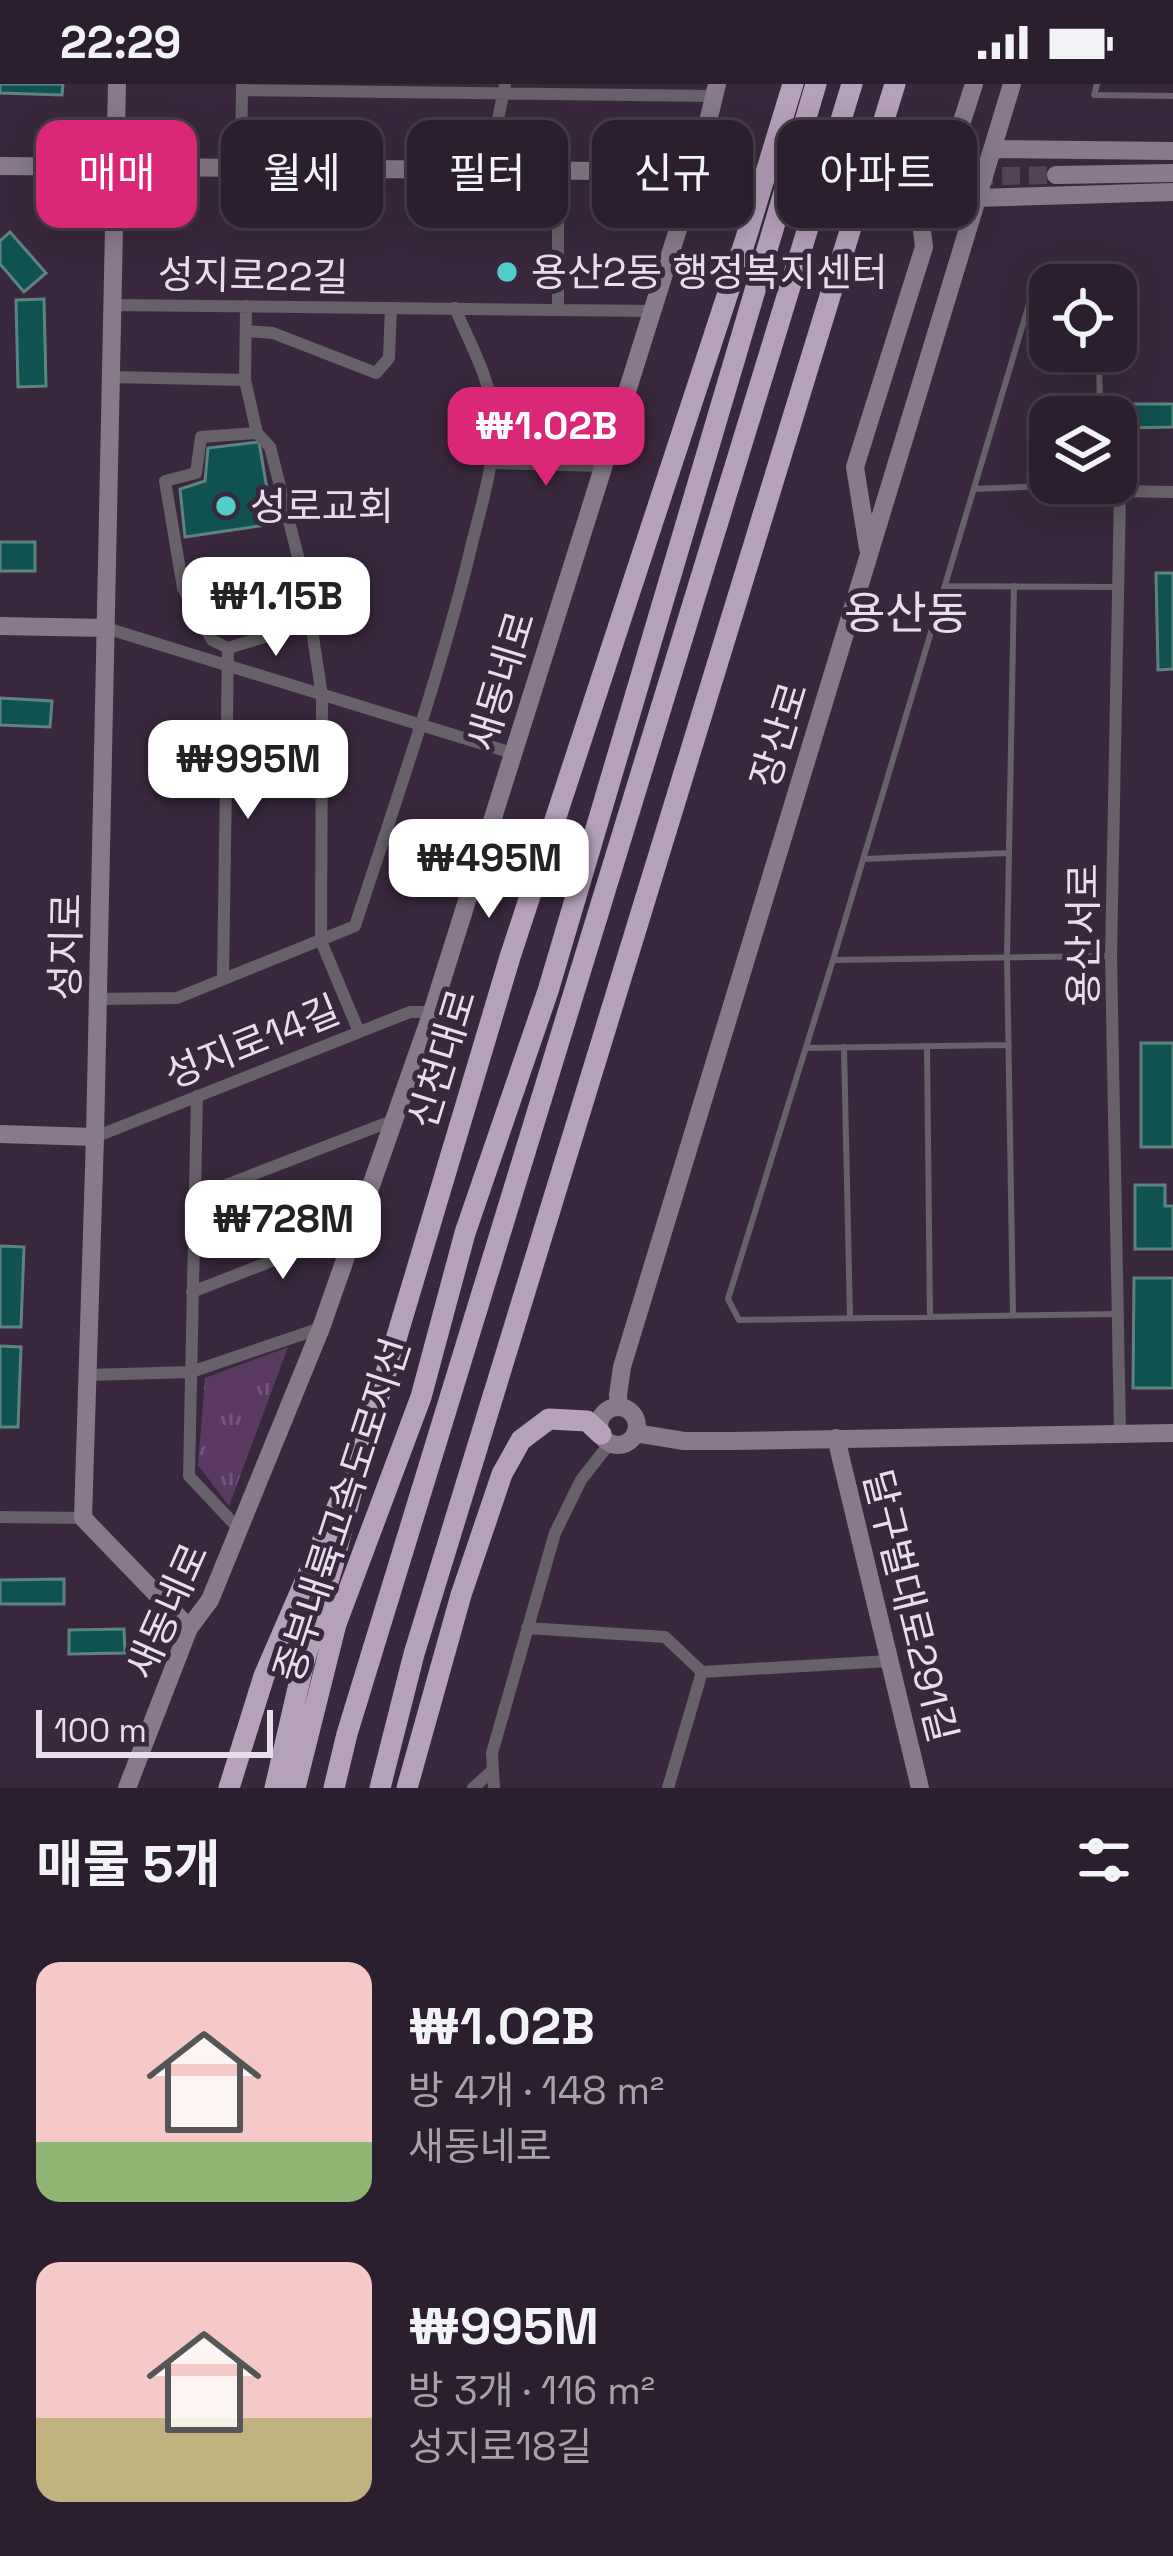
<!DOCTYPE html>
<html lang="ko">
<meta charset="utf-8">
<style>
:root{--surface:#2b1e2e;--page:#332736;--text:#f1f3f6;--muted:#a6a2aa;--line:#473c4a;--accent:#db2777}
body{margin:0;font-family:"Space Grotesk","Noto Sans KR",sans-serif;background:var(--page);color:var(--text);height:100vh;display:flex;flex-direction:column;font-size:45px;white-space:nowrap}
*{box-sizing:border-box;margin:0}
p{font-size:39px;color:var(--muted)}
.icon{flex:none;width:66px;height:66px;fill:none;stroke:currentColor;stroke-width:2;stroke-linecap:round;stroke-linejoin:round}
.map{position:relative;height:1704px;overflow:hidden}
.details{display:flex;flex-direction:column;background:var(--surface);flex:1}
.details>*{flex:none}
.guide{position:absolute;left:36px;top:36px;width:1101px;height:108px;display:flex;gap:24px}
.fabs{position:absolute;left:1029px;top:180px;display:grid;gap:24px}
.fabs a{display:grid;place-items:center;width:108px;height:108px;border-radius:24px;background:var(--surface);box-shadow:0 6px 30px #0003,0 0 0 3px var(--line);font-size:60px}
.scale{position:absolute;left:36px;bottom:30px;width:237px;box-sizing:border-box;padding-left:12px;border:6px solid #e8ddeb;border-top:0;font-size:33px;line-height:42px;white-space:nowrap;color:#e8ddeb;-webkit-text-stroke:9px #39283d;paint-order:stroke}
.price{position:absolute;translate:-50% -102px;padding:0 27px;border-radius:24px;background:#fff;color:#222;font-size:39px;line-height:78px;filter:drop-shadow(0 3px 6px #0008)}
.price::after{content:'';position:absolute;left:50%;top:72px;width:36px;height:27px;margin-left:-18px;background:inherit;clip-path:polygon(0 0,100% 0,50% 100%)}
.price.active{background:var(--accent);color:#fff}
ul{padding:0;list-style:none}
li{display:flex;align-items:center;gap:36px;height:300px;padding:0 36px}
li span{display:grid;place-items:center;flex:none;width:336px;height:240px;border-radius:24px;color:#555}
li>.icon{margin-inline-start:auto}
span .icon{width:144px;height:144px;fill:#fffc;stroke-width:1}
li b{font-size:51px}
h2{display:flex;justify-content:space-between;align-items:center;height:144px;padding:0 36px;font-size:51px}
.chip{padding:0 42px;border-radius:24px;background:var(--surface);box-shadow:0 6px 30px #0003,0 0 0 3px var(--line);font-size:42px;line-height:108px}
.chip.active{background:var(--accent);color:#fff}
.status{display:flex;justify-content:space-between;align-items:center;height:84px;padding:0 60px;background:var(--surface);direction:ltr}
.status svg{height:33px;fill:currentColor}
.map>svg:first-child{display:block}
.park{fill:url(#park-tufts)}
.building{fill:#0f5251;stroke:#5c8381;stroke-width:3}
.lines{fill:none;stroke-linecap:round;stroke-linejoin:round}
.secondary-tunnel{stroke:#534357;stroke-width:18;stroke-dasharray:18 9;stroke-linecap:butt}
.lane{stroke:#68606a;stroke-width:6}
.street{stroke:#68606a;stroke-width:12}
.secondary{stroke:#887a8b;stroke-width:18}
.highway{stroke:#b6a1bb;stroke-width:21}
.poi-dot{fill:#53cdc9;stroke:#39283d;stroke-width:4.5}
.labels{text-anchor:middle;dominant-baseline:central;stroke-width:10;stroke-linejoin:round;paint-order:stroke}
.poi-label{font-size:39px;fill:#e8ddeb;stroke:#39283d;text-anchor:start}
.street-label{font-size:39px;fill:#e8ddeb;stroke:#39283d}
.quarter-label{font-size:45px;fill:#e8ddeb;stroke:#39283d}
</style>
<div class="status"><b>22:29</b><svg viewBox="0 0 49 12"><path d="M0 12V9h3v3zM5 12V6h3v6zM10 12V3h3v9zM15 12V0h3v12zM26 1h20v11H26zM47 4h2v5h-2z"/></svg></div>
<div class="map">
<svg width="1173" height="1704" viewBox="0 0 1173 1704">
<defs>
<pattern id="park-tufts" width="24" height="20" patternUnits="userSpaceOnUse" patternTransform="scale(3)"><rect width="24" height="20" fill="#5a3a61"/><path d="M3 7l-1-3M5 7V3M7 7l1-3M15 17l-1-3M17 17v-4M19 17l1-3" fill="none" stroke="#725678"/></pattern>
</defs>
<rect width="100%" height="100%" fill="#39283d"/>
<path class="park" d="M288,1263L229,1422L198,1381L205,1294Z"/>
<path class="building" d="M0,0H63L62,11L0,9Z
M10,148L46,189L24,208L0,180V157Z
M44,215L46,302L18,303L16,216Z
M1120,320H1173V343L1120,344Z
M259,358L273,440L185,453L180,405L205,397L208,364Z
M0,458H35V487H0Z
M1156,489H1173V585L1158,586Z
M0,614L52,617L50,643L0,641Z
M1141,959H1173V1063H1141Z
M1135,1101H1165V1122H1173V1165H1135Z
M0,1162L24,1163L21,1243H0Z
M1134,1194H1173V1304H1133Z
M0,1262L21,1263L18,1343H0Z
M64,1495V1520H0V1496Z
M124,1545L125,1569L69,1570V1546Z"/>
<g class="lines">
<path class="secondary-tunnel" d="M730,88L894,95
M948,93L1056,91"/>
<path class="lane" d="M1097,0L1094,11L1173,12
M1098,201V187L1038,190L833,876L728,1215L739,1236L1115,1230
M1099,267L1100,333
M974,405L1102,400
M945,502L1116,503
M863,775L1009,769
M833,876L1111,872
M927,962L930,1233
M844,963L850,1234
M806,964L1009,961
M1013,1231L1007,873L1014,502"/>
<path class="street" d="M242,6L714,12
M241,85L242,2
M488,87L505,0
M558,87V226
M114,221L652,227
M246,222L245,296L257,349L270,363L305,500L322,612L321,857L359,948
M246,247L273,249L376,289L389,274L391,224
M112,293L245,296
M491,309H626
M491,379L603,382
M106,544L512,669
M228,564L311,539
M223,894L228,564L212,556L183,504L165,397L196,389L201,353L257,349
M98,915L177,914L355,842C395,719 438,597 469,472C479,428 495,383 494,337C492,298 470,260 455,224
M197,1012L189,1392L239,1445
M95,1053L410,928H432
M195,1113L394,1036
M192,1208L357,1144
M87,1291L191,1288L321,1244
M1120,1349L1111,872L1120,407L1173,408
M0,1433L83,1434
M527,1544L665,1553L702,1588L668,1704
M702,1588L889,1577
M473,1704L493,1686
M494,1704L492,1669L555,1449L581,1396L610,1359"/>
<path class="secondary" d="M117,0L95,1053L83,1434L189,1544
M992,65L1173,67
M0,82L730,88
M1056,91L1173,89
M894,95L948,93
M976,114L1173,108
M868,464L855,383L924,163L919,122L907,94L926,83L956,56L974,0
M0,542L106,544
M0,1050L95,1053
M619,1323L618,1311L622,1283L1012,0
M599 1342a19 19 0 1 1 38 0a19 19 0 1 1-38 0Z
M635,1349L684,1357H730L1173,1349
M836,1354L920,1704
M127,1704L189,1544L210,1516L321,1244L432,928L696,88L717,0"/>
<path class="highway" d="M229,1704L264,1592L339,1419
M275,1704L304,1578L333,1481L357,1386L510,873L746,154L793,0
M295,1704L336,1540L421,1313L465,1149L548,907L816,0
M334,1704L347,1650L852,0
M380,1704L414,1570L895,0
M407,1704L461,1511L502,1390L521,1356L549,1335L587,1337L601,1350"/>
</g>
<g class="poi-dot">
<circle cx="507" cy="188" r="12"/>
<circle cx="226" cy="422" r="12"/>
</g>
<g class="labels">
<g class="poi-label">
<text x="531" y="188">용산2동 행정복지센터</text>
<text x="250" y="422">성로교회</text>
</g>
<g class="street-label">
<text transform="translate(253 192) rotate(1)">성지로22길</text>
<text transform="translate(501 597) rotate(-73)">새동네로</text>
<text transform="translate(779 651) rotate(-73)">장산로</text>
<text transform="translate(1083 851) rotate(-90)">용산서로</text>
<text transform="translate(66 863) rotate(-89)">성지로</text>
<text transform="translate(252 958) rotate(-22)">성지로14길</text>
<text transform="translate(442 975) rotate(-73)">신천대로</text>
<text transform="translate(342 1426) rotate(-72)">중부내륙고속도로지선</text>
<text transform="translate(910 1522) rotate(76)">달구벌대로291길</text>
<text transform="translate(167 1527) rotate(-66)">새동네로</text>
</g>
<g class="quarter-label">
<text x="906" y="529">용산동</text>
</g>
</g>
</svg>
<div class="fabs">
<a><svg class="icon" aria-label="locate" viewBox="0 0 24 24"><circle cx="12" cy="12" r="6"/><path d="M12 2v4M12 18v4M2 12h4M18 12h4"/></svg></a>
<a><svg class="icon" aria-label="layers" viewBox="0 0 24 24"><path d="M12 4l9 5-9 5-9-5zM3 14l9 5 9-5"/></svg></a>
</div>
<div class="scale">100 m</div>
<b class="price active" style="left:546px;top:405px">₩1.02B</b>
<b class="price" style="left:276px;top:575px">₩1.15B</b>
<b class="price" style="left:248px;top:738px">₩995M</b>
<b class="price" style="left:489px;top:837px">₩495M</b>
<b class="price" style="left:283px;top:1198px">₩728M</b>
<div class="guide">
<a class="chip active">매매</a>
<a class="chip">월세</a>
<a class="chip">필터</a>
<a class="chip">신규</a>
<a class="chip">아파트</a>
</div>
</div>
<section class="details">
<h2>매물 5개<svg class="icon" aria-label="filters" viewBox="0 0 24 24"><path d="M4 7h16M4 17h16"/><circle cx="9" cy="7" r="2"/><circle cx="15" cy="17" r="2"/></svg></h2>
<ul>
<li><span style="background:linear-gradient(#f6c9c9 75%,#8fb573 0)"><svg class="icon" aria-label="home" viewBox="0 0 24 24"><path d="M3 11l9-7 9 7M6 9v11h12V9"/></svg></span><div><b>₩1.02B</b><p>방 4개 · 148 m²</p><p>새동네로</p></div></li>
<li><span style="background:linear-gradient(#f6c9c9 65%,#c2b280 0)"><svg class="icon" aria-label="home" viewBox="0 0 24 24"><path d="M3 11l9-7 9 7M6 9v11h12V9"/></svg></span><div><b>₩995M</b><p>방 3개 · 116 m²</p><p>성지로18길</p></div></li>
</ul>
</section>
